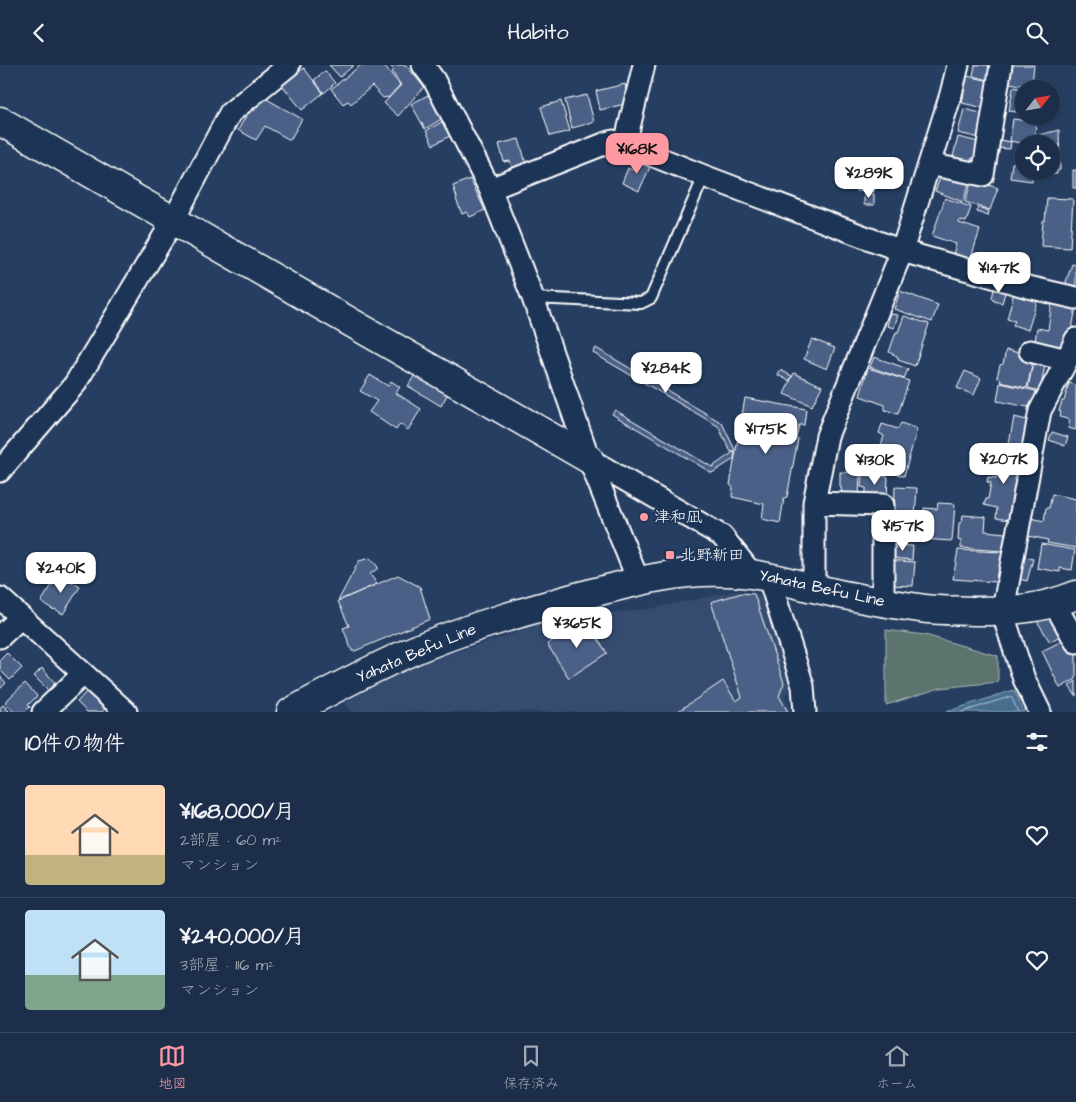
<!DOCTYPE html>
<html lang="ja">
<meta charset="utf-8">
<style>
:root{--surface:#1c2e49;--page:#293a53;--text:#f1f3f6;--muted:#a0a8b4;--line:#3a4a61;--accent:#ff9aa2}
body{margin:0;font-family:"Architects Daughter","Klee One",sans-serif;background:var(--page);color:var(--text);height:100vh;display:flex;flex-direction:column;font-size:19px;white-space:nowrap}
*{box-sizing:border-box;margin:0}
p{font-size:16px;color:var(--muted)}
.icon{flex:none;width:28px;height:28px;fill:none;stroke:currentColor;stroke-width:2;stroke-linecap:round;stroke-linejoin:round}
.map{position:relative;height:647px;overflow:hidden}
.drawer{display:flex;flex-direction:column;background:var(--surface);flex:1}
.drawer>*{flex:none}
.needle{width:32px;rotate:59deg}
.fabs{position:absolute;left:1015px;top:15px;display:grid;gap:10px}
.fabs a{display:grid;place-items:center;width:45px;height:45px;border-radius:50%;background:var(--surface);box-shadow:0 1px 4px #0004,0 0 0 1px var(--line);font-size:25px}
.price{position:absolute;translate:-50% -42px;padding:0 11px;border-radius:10px;background:#fff;color:#222;font-size:16px;line-height:32px;filter:drop-shadow(0 1px 2px #0008)}
.price::after{content:'';position:absolute;left:50%;top:30px;width:15px;height:11px;margin-left:-8px;background:inherit;clip-path:polygon(0 0,100% 0,50% 100%)}
.price.on{background:var(--accent);color:#111}
ul{padding:0;list-style:none}
li{display:flex;align-items:center;gap:15px;height:125px;padding:0 25px}
li+li{border-top:1px solid var(--line)}
li span{display:grid;place-items:center;flex:none;width:140px;height:100px;border-radius:5px;color:#555}
li>.icon{margin-inline-start:auto}
span .icon{width:60px;height:60px;fill:#fffc;stroke-width:1}
li b{font-size:21px}
h2{display:flex;justify-content:space-between;align-items:center;height:60px;padding:0 25px;font-size:21px}
header{display:flex;justify-content:space-between;align-items:center;height:65px;padding:0 25px;background:var(--surface);font-size:22px;font-weight:600}
.tabs{display:flex;justify-content:space-around;align-items:center;height:70px;border-top:1px solid var(--line);background:var(--surface);font-size:14px;color:var(--muted)}
.tabs a{display:grid;justify-items:center;gap:2px}
.tabs .on{color:var(--accent)}
.map>svg:first-child{display:block}
.built{fill:#354c6f}
.green{fill:#5c736e;stroke:#aeb9b6}
.water{fill:#476e8f;stroke:#91a8bc}
.lines{fill:none;stroke-linecap:round;stroke-linejoin:round}
.shore{stroke:#b5c5d2;stroke-width:1}
.building{fill:#4b6087;stroke:#fff}
.lane-casing{stroke:#fff;stroke-width:14}
.street-casing{stroke:#fff;stroke-width:25}
.secondary-casing{stroke:#fff;stroke-width:31}
.lane{stroke:#1d3557;stroke-width:10}
.street{stroke:#1d3557;stroke-width:21}
.secondary{stroke:#1d3557;stroke-width:28}
.poi-dot{fill:#ff9aa2;stroke:#1d3557;stroke-width:2}
.labels{text-anchor:middle;dominant-baseline:central;stroke-width:4;stroke-linejoin:round;paint-order:stroke}
.poi-label{font-size:16px;fill:#fff;stroke:#1d3557;text-anchor:start}
.street-label{font-size:16px;fill:#fff;stroke:#1d3557}
</style>
<header><svg class="icon" aria-label="back" viewBox="0 0 24 24"><path d="M15 5l-7 7 7 7"/></svg>Habito<svg class="icon" aria-label="search" viewBox="0 0 24 24"><circle cx="10" cy="10" r="6"/><path d="M15 15l6 6"/></svg></header>
<div class="map">
<svg width="1076" height="647" viewBox="0 0 1076 647">
<rect width="100%" height="100%" fill="#263e61"/>
<filter id="ink" filterUnits="userSpaceOnUse"><feTurbulence type="fractalNoise" baseFrequency=".02" numOctaves="2"/><feDisplacementMap in="SourceGraphic" scale="10" xChannelSelector="R" yChannelSelector="G"/><feConvolveMatrix kernelMatrix="1 2 1 2 8 2 1 2 1" color-interpolation-filters="sRGB"/></filter>
<g filter="url(#ink)">
<path class="built" d="M736,526L766,531L794,616L785,631L790,647H352L345,637L391,611L429,595L507,571L529,562L561,553L577,551L648,544Z"/>
<path class="green" d="M886,565L925,570L998,591V617L940,623L886,640Z"/>
<path class="water" d="M1014,625L1024,647H946Z"/>
<g class="lines">
<path class="shore" d="M962,647L1009,632L1012,633L1018,647"/>
</g>
<path class="building" d="M329,0H354L340,12Z
M361,0H384L400,20L388,33L387,32L383,33L372,21L351,39L348,36L343,39L331,24Z
M389,0H406L424,22L398,51L384,38L401,20L392,7L394,5Z
M975,0H992L989,15L973,11Z
M1008,0H1034L1032,19H1027L1026,21L1005,17Z
M304,3L323,28L302,45L282,20Z
M325,6L335,18L324,28L314,15Z
M967,11L990,16L984,43L962,38Z
M625,19L629,38L600,45L596,26Z
M1013,22L1024,24V48L1009,46Z
M430,29L443,53L425,64L411,39Z
M587,30L594,57L572,63L565,35Z
M263,32L302,54L290,75L265,61L256,75L238,65L250,44L254,46Z
M561,36L570,66L550,71L541,42Z
M964,44L985,49L980,73L958,68Z
M1013,54L1036,57L1034,79H1024V85L1019,84L1020,78L1010,76Z
M443,56L452,70L433,80L426,66Z
M1059,65L1060,105L1057,106V109H1048L1047,106H1051V79H1039V70Z
M958,72L983,78L979,95L972,93L971,97L952,95Z
M519,74L527,102L513,106L510,96L504,97L499,79Z
M999,75L1011,77L1010,84L998,83Z
M1015,88L1024,89V106H1033L1032,116L1010,113L1012,98H1014Z
M638,94L651,100L639,126L622,118L628,103L632,105Z
M841,103L875,105L874,127L856,126V123L841,122Z
M943,105L970,116L963,137L935,126Z
M1073,105H1076V123H1073Z
M470,114L485,145L470,152L467,147L462,149L456,134L457,133L453,121Z
M972,115L998,123L990,145L965,137Z
M864,129H874V140H864Z
M945,133L971,142L966,157L960,155L959,158L980,165L970,196L953,190L956,179L932,171Z
M1047,133L1073,134L1070,183L1041,181L1043,156H1045Z
M978,142L989,146L988,151L977,147Z
M1072,199L1076,200V227L1064,223Z
M995,220L1006,224L1002,238L994,236V234L992,233Z
M900,226L938,240L932,257L894,244Z
M1016,227L1038,233L1028,265L1013,260L1015,256L1007,254L1013,231Z
M1052,236L1076,242L1070,275L1065,288L1034,283L1037,263L1048,265Z
M890,249L898,250L894,263L887,261Z
M904,251L929,259L915,301L898,295V292L889,287L896,267H898Z
M812,274L835,283L827,304L804,294Z
M596,283L722,358L735,385L731,387L718,361L593,288Z
M1006,285L1034,291L1027,323L1000,317L1001,314L997,312L1000,300L1003,299Z
M874,292L908,304L904,314L870,302Z
M1034,293L1046,295L1040,326L1028,323Z
M868,303L909,316L898,349L885,345V340L860,331Z
M780,305L792,311L789,316L778,310Z
M965,306L981,313L974,330L957,323Z
M416,308L448,328L441,341L408,321Z
M794,308L822,321L812,341L784,329Z
M370,310L388,321L391,316L400,322L396,328L421,344L408,365L400,359L396,365L369,347L377,336L360,326Z
M1000,318L1036,326L1033,343L997,336Z
M1069,318L1076,320V365L1068,363L1070,355L1060,352L1061,347L1059,346L1062,336H1064Z
M745,333L806,344L804,360H799L796,372L798,374L787,432L784,433L780,458L762,454L764,439L732,432L733,422L730,420Z
M615,345L712,402L735,386L734,394L712,408L612,349Z
M1014,352L1031,356L1024,393L1007,389Z
M901,358L917,364L904,411L878,404L880,398L876,397L884,371L879,368L882,359L898,364Z
M1052,367L1068,372L1065,381L1049,375Z
M994,389L1023,396L1009,455L996,453L997,443L984,440L986,434H988L991,418L987,417L988,412L996,413L997,404L992,402Z
M840,407L860,408L859,432L842,431L841,422L840,421Z
M862,410L888,412L887,433L866,432V423L861,422Z
M895,422L917,423L915,451L894,449Z
M1052,429L1076,434V483L1047,478L1048,475L1019,469L1022,451L1044,456L1046,443H1049Z
M938,438L955,439L952,476L922,474L924,443L937,444Z
M963,450L986,452L985,466L1005,468L1003,486L961,483V476L958,475L959,458L962,457Z
M895,451L915,453L913,474L899,473V470L894,468Z
M1041,479L1075,485L1072,505L1060,503V507L1037,503Z
M895,480L913,481L912,495L893,493Z
M958,485L1002,487L1001,507H997L996,517L953,514Z
M1018,490L1033,494L1027,516L1012,512Z
M68,491L85,502L75,516L59,505Z
M370,493L378,502L377,504L370,509L377,519L338,536L359,496Z
M889,495L915,497L913,521L888,520Z
M59,509L80,522L63,549L55,544L54,545L41,537Z
M398,510L420,522L430,554L355,586H352L343,563L349,561L338,536Z
M742,528L754,529L784,618L779,631L788,647H677L723,616L736,636L742,632L711,537Z
M1051,547L1064,568L1050,577L1037,556Z
M586,555L607,588L569,613L547,579Z
M1068,573L1076,588V614L1060,623L1042,586Z
M7,588L22,603L10,615L0,605V595Z
M42,603L55,618L48,625L34,611Z
M0,611L6,618L0,624Z
M1076,616V631L1069,621Z
M25,618L37,631L28,640L30,642L24,647H14L5,637Z
M87,626L105,644L102,647H87L77,637Z
M3,640L10,647H0V643Z"/>
<g class="lines">
<defs>
<path id="lane" d="M533,233L641,238L651,233L704,111"/>
<path id="street" d="M423,0L434,15L490,124L533,233L589,394L638,515
M625,79L644,0
M929,99L983,110L1001,0
M490,124L604,79L613,76L619,77L704,111L902,186L1028,222L1076,233
M1030,286L1067,295
M589,394L722,471L752,509
M0,406L75,319L173,156L230,48L289,0
M814,438L883,440V537
M769,513L803,621L805,647
M814,524V438L827,371L902,186L951,29L958,0
M0,533L126,647
M1054,538L1076,577
M0,572L21,552
M43,647L83,609
M1040,647L1024,614L1002,546L1006,529L1040,346L1067,295L1076,274"/>
<path id="secondary" d="M0,56L589,394
M291,647C335,623 378,600 424,581C476,560 530,545 584,530C631,518 675,505 725,507C755,507 784,516 813,523C850,532 889,539 926,544C943,546 959,545 976,546C1011,546 1043,544 1076,530"/>
</defs>
<use href="#lane" class="lane-casing"/>
<use href="#street" class="street-casing"/>
<use href="#secondary" class="secondary-casing"/>
<use href="#lane" class="lane"/>
<use href="#street" class="street"/>
<use href="#secondary" class="secondary"/>
</g>
</g>
<g class="poi-dot">
<circle cx="644" cy="452" r="5"/>
<rect x="665" y="485" width="10" height="10" rx="2.5"/>
</g>
<g class="labels">
<g class="poi-label">
<text x="654" y="452">津和凪</text>
<text x="680" y="490">北野新田</text>
</g>
<g class="street-label">
<text transform="translate(822 523) rotate(12)">Yahata Befu Line</text>
<text transform="translate(416 588) rotate(-23)">Yahata Befu Line</text>
</g>
</g>
</svg>
<div class="fabs">
<a><svg class="needle" viewBox="-14 -14 28 28"><path d="M0-13l5 13h-10z" fill="#e53935"/><path d="M0 13l5-13h-10z" fill="#a0a8b4"/></svg></a>
<a><svg class="icon" aria-label="locate" viewBox="0 0 24 24"><circle cx="12" cy="12" r="6"/><path d="M12 2v4M12 18v4M2 12h4M18 12h4"/></svg></a>
</div>
<b class="price on" style="left:637px;top:110px">¥168K</b>
<b class="price" style="left:869px;top:134px">¥289K</b>
<b class="price" style="left:999px;top:229px">¥147K</b>
<b class="price" style="left:666px;top:329px">¥284K</b>
<b class="price" style="left:766px;top:390px">¥175K</b>
<b class="price" style="left:1004px;top:420px">¥207K</b>
<b class="price" style="left:875px;top:421px">¥130K</b>
<b class="price" style="left:903px;top:487px">¥157K</b>
<b class="price" style="left:61px;top:529px">¥240K</b>
<b class="price" style="left:577px;top:584px">¥365K</b>
</div>
<section class="drawer">
<h2>10件の物件<svg class="icon" aria-label="filters" viewBox="0 0 24 24"><path d="M4 7h16M4 17h16"/><circle cx="9" cy="7" r="2"/><circle cx="15" cy="17" r="2"/></svg></h2>
<ul>
<li><span style="background:linear-gradient(#ffd9b3 70%,#c2b280 0)"><svg class="icon" aria-label="home" viewBox="0 0 24 24"><path d="M3 11l9-7 9 7M6 9v11h12V9"/></svg></span><div><b>¥168,000/月</b><p>2部屋 · 60 m²</p><p>マンション</p></div><svg class="icon" aria-label="heart" viewBox="0 0 24 24"><path d="M12 20l-8-8c-3-5 5-10 8-4 3-6 11-1 8 4z"/></svg></li>
<li><span style="background:linear-gradient(#bfe0f5 65%,#7fa58c 0)"><svg class="icon" aria-label="home" viewBox="0 0 24 24"><path d="M3 11l9-7 9 7M6 9v11h12V9"/></svg></span><div><b>¥240,000/月</b><p>3部屋 · 116 m²</p><p>マンション</p></div><svg class="icon" aria-label="heart" viewBox="0 0 24 24"><path d="M12 20l-8-8c-3-5 5-10 8-4 3-6 11-1 8 4z"/></svg></li>
</ul>
</section>
<nav class="tabs">
<a class="on"><svg class="icon" aria-label="map" viewBox="0 0 24 24"><path d="M3 6l6-2 6 2 6-2v14l-6 2-6-2-6 2zM9 4v14M15 6v14"/></svg>地図</a>
<a><svg class="icon" aria-label="saved" viewBox="0 0 24 24"><path d="M7 4h10v16l-5-4-5 4z"/></svg>保存済み</a>
<a><svg class="icon" aria-label="home" viewBox="0 0 24 24"><path d="M3 11l9-7 9 7M6 9v11h12V9"/></svg>ホーム</a>
</nav>
